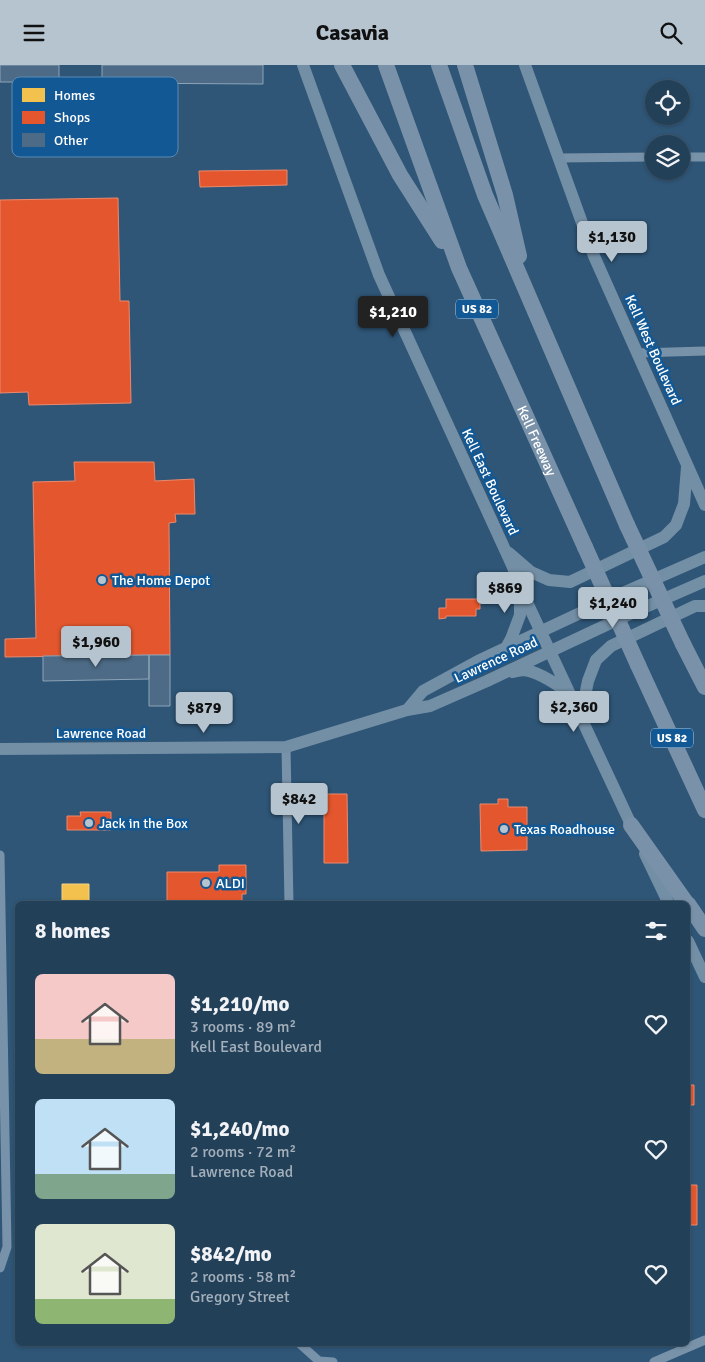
<!DOCTYPE html>
<meta charset="utf-8">
<style>
:root{--surface:#234059;--page:#2f4b62;--text:#f1f3f6;--muted:#a3afba;--line:#40596f;--accent:#b6c4cf}
body{margin:0;font-family:Signika,sans-serif;background:var(--page);color:var(--text);height:100vh;display:flex;flex-direction:column;font-size:19px;white-space:nowrap}
*{box-sizing:border-box;margin:0}
p{font-size:16px;color:var(--muted)}
.icon{flex:none;width:28px;height:28px;fill:none;stroke:currentColor;stroke-width:2;stroke-linecap:round;stroke-linejoin:round}
.map{position:relative;flex:1;overflow:hidden}
.panel{position:absolute;left:15px;top:836px;width:675px;height:445px;display:flex;flex-direction:column;background:var(--surface);border-radius:8px;box-shadow:0 1px 4px #0004,0 0 0 1px var(--line)}
.panel>*{flex:none}
.tools{position:absolute;left:645px;top:15px;display:grid;gap:10px}
.tools a{display:grid;place-items:center;width:45px;height:45px;border-radius:50%;background:var(--surface);box-shadow:0 1px 4px #0004,0 0 0 1px var(--line);font-size:25px}
.price{position:absolute;translate:-50% -42px;padding:0 11px;border-radius:5px;background:var(--accent);color:#111;font-size:16px;line-height:32px;filter:drop-shadow(0 1px 2px #0008)}
.price::after{content:'';position:absolute;left:50%;top:30px;width:15px;height:11px;margin-left:-8px;background:inherit;clip-path:polygon(0 0,100% 0,50% 100%)}
.price.current{background:#222;color:#fff}
ul{padding:0;list-style:none}
li{display:flex;align-items:center;gap:15px;height:125px;padding:0 20px}
li span{display:grid;place-items:center;flex:none;width:140px;height:100px;border-radius:8px;color:#555}
li>.icon{margin-inline-start:auto}
span .icon{width:60px;height:60px;fill:#fffc;stroke-width:1}
li b{font-size:21px}
h2{display:flex;justify-content:space-between;align-items:center;height:60px;padding:0 20px;font-size:21px}
header{display:flex;justify-content:space-between;align-items:center;height:65px;padding:0 20px;background:var(--accent);color:#111;font-size:22px;font-weight:800}
.map>svg:first-child{display:block}
.homes{fill:#f2c14e;stroke:#f6d483}
.shops{fill:#e4572e;stroke:#ec896d}
.building{fill:#4d6b86;stroke:#8ca4b7}
.lines{fill:none;stroke-linecap:round;stroke-linejoin:round}
.street{stroke:#7892a9;stroke-width:9}
.secondary{stroke:#738fa6;stroke-width:12}
.highway{stroke:#7a92a9;stroke-width:16}
.highway-bridge{stroke:#7a92a9;stroke-width:16}
.poi-dot{fill:#b6c4cf;stroke:#125894;stroke-width:2}
.labels{text-anchor:middle;dominant-baseline:central;stroke-width:5;stroke-linejoin:round;paint-order:stroke}
.shield{fill:#125894;stroke:#b8cddf;stroke-width:1}
.shield-label{font-size:12px;font-weight:bold;fill:#fff}
.street-label{font-size:14px;fill:#fff;stroke:#125894}
.poi-label{font-size:14px;fill:#fff;stroke:#125894;text-anchor:start}
.key{fill:#125894;stroke:#598ab4;stroke-width:1}
.key-label{font-size:14px;fill:#fff}
</style>
<header><svg class="icon" aria-label="menu" viewBox="0 0 24 24"><path d="M4 6h16M4 12h16M4 18h16"/></svg>Casavia<svg class="icon" aria-label="search" viewBox="0 0 24 24"><circle cx="10" cy="10" r="6"/><path d="M15 15l6 6"/></svg></header>
<div class="map">
<svg width="705" height="1297" viewBox="0 0 705 1297">
<rect width="100%" height="100%" fill="#2f5677"/>
<path class="homes" d="M62,819H89V839H62Z"/>
<path class="shops" d="M287,105V120L200,122L199,106Z
M118,133L120,236H129L131,338L29,340L28,327L0,328V135Z
M74,397H154L155,416L194,414L195,449H175L176,457L169,458L170,590L5,592V574L36,573L33,417L75,416Z
M446,534H480V544H476V551H446V553L439,554V543H446Z
M324,729H347L348,798H324Z
M498,734H508V742H527V785L481,786L480,739H498Z
M80,747H111V765H67V751H81Z
M219,800H246V829H242V839H167V807H219Z
M688,1020H694V1040H688Z
M688,1120H697V1160H688Z"/>
<path class="building" d="M0,0H59V17H0Z
M102,0H263V19L102,18Z
M149,590V614L43,616V591Z
M149,590H170V641H149Z"/>
<g class="lines">
<path class="street" d="M681,92H705
M559,93L654,92
M638,288L705,286
M286,682L289,839
M0,790L7,1182L0,1203
M300,1279L319,1296L333,1297
M654,1297L705,1275"/>
<path class="secondary" d="M303,0L379,210L512,500L525,533L635,768
M525,0L594,191L705,440
M509,488L531,507L549,515L570,517L664,472L676,460L684,439L687,402
M506,583L511,574L520,550V526
M513,607C517,606 521,605 525,605C540,608 560,620 570,631
M407,645L423,626L478,596L625,527L705,492
M581,651L588,616L596,595L611,581L695,541H705
M0,684L286,682L407,645L430,641L487,616L634,547L705,516
M645,789L669,839
M688,876L705,912"/>
<g class="highway">
<path d="M342,0L400,110L442,176"/>
<path id="s1" d="M386,0L459,203L585,482"/>
<path d="M439,0L485,130L627,460"/>
<path d="M465,0L505,130L519,191"/>
<path d="M683,579L705,622"/>
<path d="M638,600L705,745"/>
<path d="M631,760L687,839"/>
<path d="M688,839L705,864"/>
</g>
<path class="highway-bridge" d="M627,460L683,579
M585,482L638,600"/>
</g>
<g class="poi-dot">
<circle cx="102" cy="515" r="5"/>
<circle cx="89" cy="758" r="5"/>
<circle cx="504" cy="764" r="5"/>
<circle cx="206" cy="818" r="5"/>
</g>
<g class="labels">
<g class="shield">
<rect x="456" y="234.5" width="42" height="19" rx="4"/>
<rect x="651" y="663.5" width="42" height="19" rx="4"/>
</g>
<g class="shield-label">
<text x="477" y="244">US 82</text>
<text x="672" y="673">US 82</text>
</g>
<g class="street-label">
<text transform="translate(653 285) rotate(66)">Kell West Boulevard</text>
<text stroke="none"><textPath href="#s1" startOffset="405">Kell Freeway</textPath></text>
<text transform="translate(490 417) rotate(65)">Kell East Boulevard</text>
<text transform="translate(496 595) rotate(-25)">Lawrence Road</text>
<text x="101" y="668">Lawrence Road</text>
</g>
<g class="poi-label">
<text x="112" y="515">The Home Depot</text>
<text x="99" y="758">Jack in the Box</text>
<text x="514" y="764">Texas Roadhouse</text>
<text x="216" y="818">ALDI</text>
</g>
</g>
<rect x="12" y="12" width="166" height="80" rx="8" class="key"/>
<rect x="22" y="23" width="23" height="14" fill="#f2c14e"/>
<rect x="22" y="46" width="23" height="13" fill="#e4572e"/>
<rect x="22" y="68" width="23" height="14" fill="#4d6b86"/>
<g class="key-label">
<text x="54" y="35">Homes</text>
<text x="54" y="57">Shops</text>
<text x="54" y="80">Other</text>
</g>
</svg>
<div class="tools">
<a><svg class="icon" aria-label="locate" viewBox="0 0 24 24"><circle cx="12" cy="12" r="6"/><path d="M12 2v4M12 18v4M2 12h4M18 12h4"/></svg></a>
<a><svg class="icon" aria-label="layers" viewBox="0 0 24 24"><path d="M12 4l9 5-9 5-9-5zM3 14l9 5 9-5"/></svg></a>
</div>
<b class="price" style="left:612px;top:198px">$1,130</b>
<b class="price current" style="left:393px;top:273px">$1,210</b>
<b class="price" style="left:505px;top:549px">$869</b>
<b class="price" style="left:613px;top:564px">$1,240</b>
<b class="price" style="left:96px;top:603px">$1,960</b>
<b class="price" style="left:574px;top:668px">$2,360</b>
<b class="price" style="left:204px;top:669px">$879</b>
<b class="price" style="left:299px;top:760px">$842</b>
<section class="panel">
<h2>8 homes<svg class="icon" aria-label="filters" viewBox="0 0 24 24"><path d="M4 7h16M4 17h16"/><circle cx="9" cy="7" r="2"/><circle cx="15" cy="17" r="2"/></svg></h2>
<ul>
<li><span style="background:linear-gradient(#f6c9c9 65%,#c2b280 0)"><svg class="icon" aria-label="home" viewBox="0 0 24 24"><path d="M3 11l9-7 9 7M6 9v11h12V9"/></svg></span><div><b>$1,210/mo</b><p>3 rooms · 89 m²</p><p>Kell East Boulevard</p></div><svg class="icon" aria-label="heart" viewBox="0 0 24 24"><path d="M12 20l-8-8c-3-5 5-10 8-4 3-6 11-1 8 4z"/></svg></li>
<li><span style="background:linear-gradient(#bfe0f5 75%,#7fa58c 0)"><svg class="icon" aria-label="home" viewBox="0 0 24 24"><path d="M3 11l9-7 9 7M6 9v11h12V9"/></svg></span><div><b>$1,240/mo</b><p>2 rooms · 72 m²</p><p>Lawrence Road</p></div><svg class="icon" aria-label="heart" viewBox="0 0 24 24"><path d="M12 20l-8-8c-3-5 5-10 8-4 3-6 11-1 8 4z"/></svg></li>
<li><span style="background:linear-gradient(#dfe7d0 75%,#8fb573 0)"><svg class="icon" aria-label="home" viewBox="0 0 24 24"><path d="M3 11l9-7 9 7M6 9v11h12V9"/></svg></span><div><b>$842/mo</b><p>2 rooms · 58 m²</p><p>Gregory Street</p></div><svg class="icon" aria-label="heart" viewBox="0 0 24 24"><path d="M12 20l-8-8c-3-5 5-10 8-4 3-6 11-1 8 4z"/></svg></li>
</ul>
</section>
</div>
